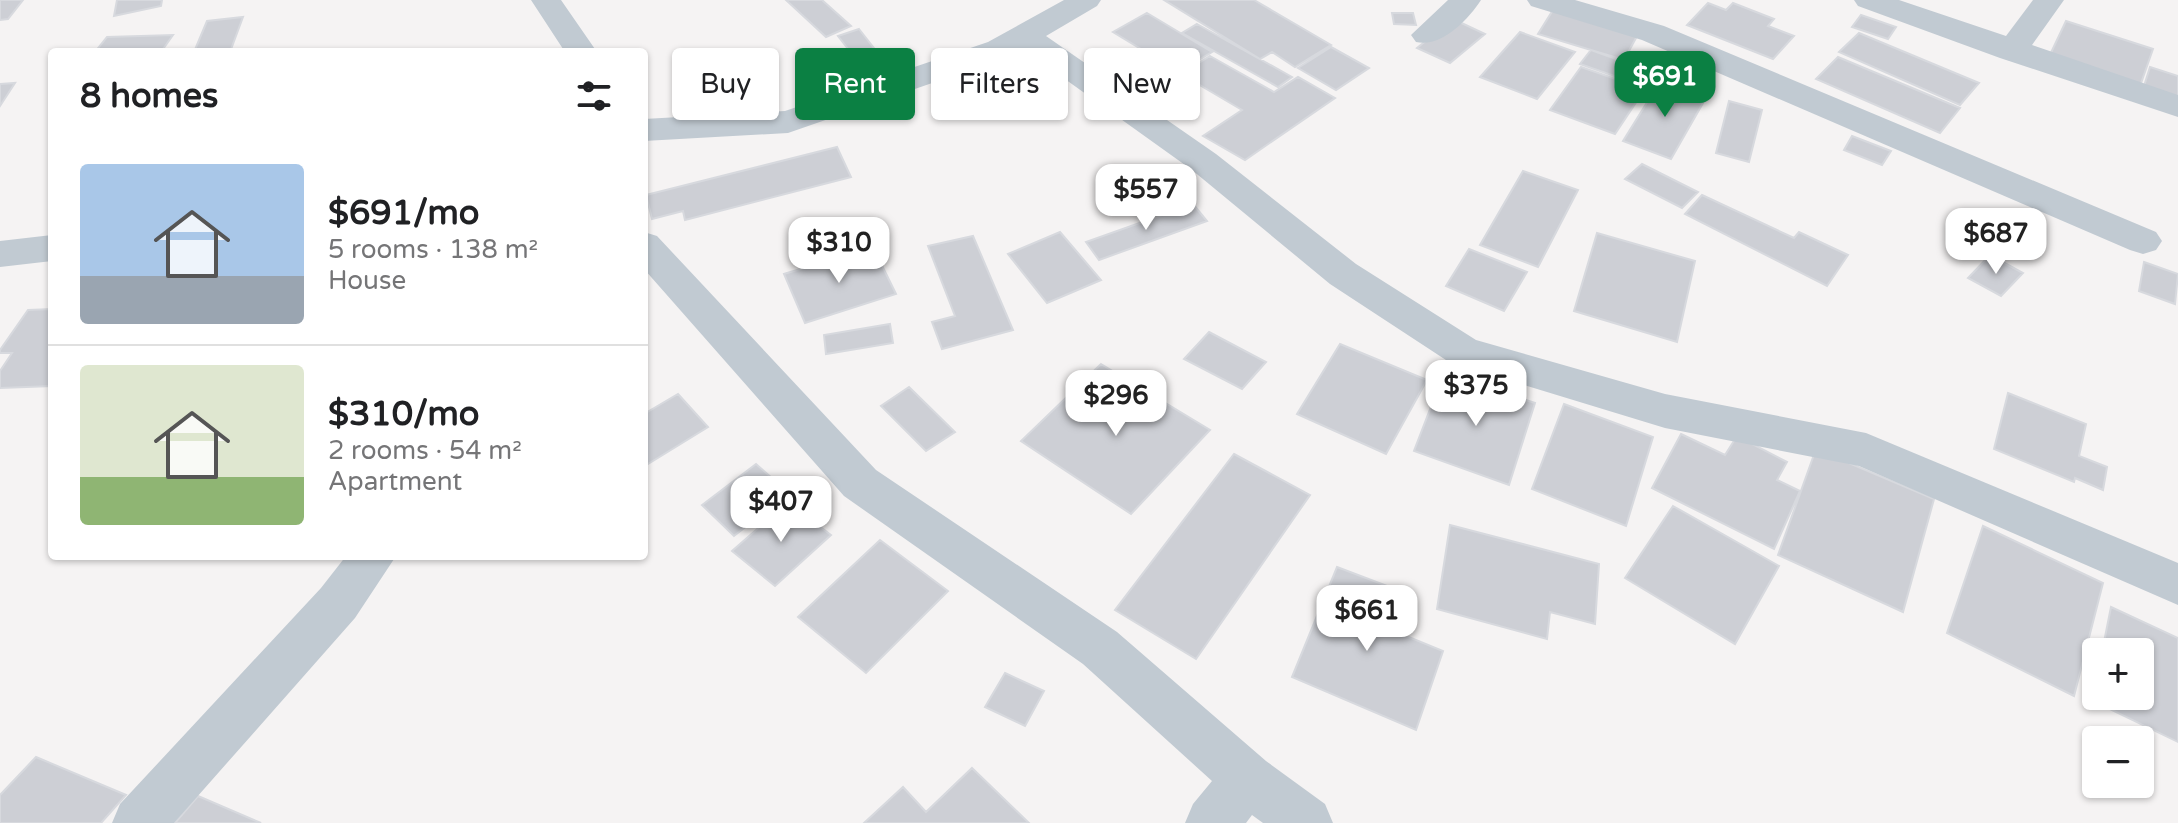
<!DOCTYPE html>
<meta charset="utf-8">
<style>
:root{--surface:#fff;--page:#f2f2f2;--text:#202124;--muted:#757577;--line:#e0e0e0;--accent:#0b8043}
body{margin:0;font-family:"Varela Round",sans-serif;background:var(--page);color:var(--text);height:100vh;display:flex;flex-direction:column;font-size:30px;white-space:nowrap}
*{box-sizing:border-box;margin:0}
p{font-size:26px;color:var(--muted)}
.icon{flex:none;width:44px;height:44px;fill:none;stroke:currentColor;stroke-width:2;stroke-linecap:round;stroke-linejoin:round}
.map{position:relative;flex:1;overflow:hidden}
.side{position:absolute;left:48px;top:48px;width:600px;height:512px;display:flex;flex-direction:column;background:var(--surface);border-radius:8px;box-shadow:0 2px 6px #0004}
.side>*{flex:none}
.guide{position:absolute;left:672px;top:48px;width:760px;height:72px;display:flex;gap:16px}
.controls{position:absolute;left:2082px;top:638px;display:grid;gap:16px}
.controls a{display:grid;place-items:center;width:72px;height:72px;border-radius:8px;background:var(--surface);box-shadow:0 2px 6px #0004;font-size:40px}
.price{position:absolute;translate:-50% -68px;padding:0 18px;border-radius:16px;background:#fff;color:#222;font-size:26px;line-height:52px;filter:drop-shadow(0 2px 4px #0008)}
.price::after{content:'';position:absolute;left:50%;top:48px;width:24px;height:18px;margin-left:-12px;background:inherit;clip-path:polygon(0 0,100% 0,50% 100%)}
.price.on{background:var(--accent);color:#fff}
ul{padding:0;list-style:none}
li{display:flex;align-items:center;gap:24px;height:200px;padding:0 32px}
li+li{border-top:2px solid var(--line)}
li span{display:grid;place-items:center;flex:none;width:224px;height:160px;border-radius:8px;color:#555}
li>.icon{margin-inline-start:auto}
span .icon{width:96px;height:96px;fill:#fffc;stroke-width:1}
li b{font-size:34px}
h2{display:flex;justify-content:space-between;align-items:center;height:96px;padding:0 32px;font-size:34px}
.pill{padding:0 28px;border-radius:8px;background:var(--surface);box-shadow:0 2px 6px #0004;font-size:28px;line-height:72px}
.pill.on{background:var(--accent);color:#fff}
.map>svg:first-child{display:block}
.building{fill:#cdcfd5;stroke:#d7d9de;stroke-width:2}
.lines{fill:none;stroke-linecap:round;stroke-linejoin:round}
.street{fill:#c1cad2;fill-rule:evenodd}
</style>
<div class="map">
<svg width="2178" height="823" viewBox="0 0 2178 823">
<rect width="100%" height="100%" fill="#f5f3f3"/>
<path class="building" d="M0,0H23L8,19L0,20Z
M117,0H162L161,6L114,16Z
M786,0H822L851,26L826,37Z
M1164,0H1254L1331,45L1295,67L1272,52L1260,59Z
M1708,3L1726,10L1733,3L1774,19L1768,26L1794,36L1773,59L1687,25Z
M1553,10L1637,36L1624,60L1538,34Z
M1147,13L1212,52L1179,72L1113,32Z
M1392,13H1413L1416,25L1394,24Z
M1861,15L1896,27L1888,39L1852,27Z
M243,17L230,52H194L207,21Z
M1453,19L1485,34L1450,63L1417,48Z
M2066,21L2153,49L2139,89L2048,59Z
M1197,24L1292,77L1278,87L1182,33Z
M859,29L877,52L856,59L838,36Z
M1520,32L1575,52L1537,99L1480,77Z
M1859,33L1979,83L1960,105L1839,52Z
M173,35L161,52H95L107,37Z
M1331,47L1369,68L1336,90L1298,68Z
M1591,50L1630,64L1620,78L1580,64Z
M1210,56L1274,92L1298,77L1335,98L1245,160L1203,136L1242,110L1181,74Z
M1838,57L1960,108L1940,133L1816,79Z
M1581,67L1645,89L1615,134L1550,110Z
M2150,67L2178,76V97L2144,86Z
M1661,80L1707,96L1671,159L1623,141Z
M15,83L0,106V84Z
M1729,101L1762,110L1749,162L1716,153Z
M1852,136L1891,151L1882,165L1844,150Z
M837,147L851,177L685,220L683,211L652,219L646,195Z
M1642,164L1698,192L1682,208L1625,179Z
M1523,171L1578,190L1538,267L1480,245Z
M1702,195L1794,238L1799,232L1848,255L1827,286L1685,214Z
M1193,204L1207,221L1099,260L1086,242Z
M1060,232L1101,280L1047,303L1008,254Z
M1597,233L1695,261L1677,342L1574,311Z
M973,236L1013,330L942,349L932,322L955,316L928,246Z
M873,247L896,294L805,323L784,274Z
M1469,249L1527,272L1504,311L1446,286Z
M1990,255L2023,273L2001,296L1968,278Z
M2144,262L2178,274L2175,304L2139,291Z
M52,309V386L0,388V371L12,353H0V350L28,310Z
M890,324L893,343L826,354L824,335Z
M1209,332L1266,362L1242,389L1184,359Z
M1340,344L1427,380L1386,454L1297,414Z
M1101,364L1210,430L1131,514L1021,441Z
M1444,373L1535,403L1509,485L1414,451Z
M909,387L955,432L926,451L881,406Z
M2008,393L2086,424L2079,456L2107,467L2103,490L2075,478L2074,482L1994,449Z
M678,394L708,427L648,464L644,459V414Z
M1564,404L1653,437L1626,526L1532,489Z
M1681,434L1725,455L1737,436L1787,462L1777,480L1800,491L1774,549L1652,488Z
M1816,449L1934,499L1903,612L1778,555Z
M1234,454L1310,495L1196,659L1115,610Z
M756,464L789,493L734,536L702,505Z
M788,502L831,535L775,586L732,551Z
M1673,506L1779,566L1735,644L1625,578Z
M1450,525L1599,564L1595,624L1550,612L1547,639L1437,609Z
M1983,526L2103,583L2074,696L1947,633Z
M880,540L948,591L866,673L798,617Z
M1337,567L1390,587L1377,624L1443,651L1416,730L1292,677Z
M2111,607L2178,638V742L2093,701L2096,683V696H2140V652H2102Z
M1005,673L1044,691L1025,726L985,707Z
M36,757L126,795L101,823H0V795Z
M972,768L1029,823H864L903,787L926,812Z
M198,796L261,823H175Z"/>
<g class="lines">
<path class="street" d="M531,0H561L597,52H565Z
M1064,0H1101L1097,6L1046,36L1216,154L1356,264L1476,340L1665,394L1866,433L2178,563V605L1859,466L1665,428L1449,362L1330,284L1192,170L1023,49L1010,56L788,133L644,141V119L785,111L988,42Z
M1448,0H1481C1468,20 1441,48 1416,42L1411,35Z
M1527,0H1575L1664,26L2156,232L2162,241L2156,250L2143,254L2130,250L1642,40L1531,6Z
M1854,0H1899L2006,36L2033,0H2064L2032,45L2178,95V117L2000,58L1858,6Z
M644,232L657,236L876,470L1117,632L1266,761L1325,804L1333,823H1263L1252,815L1246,823H1185L1193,804L1212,781L1083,664L844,496L644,269Z
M52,235V261L0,267V241Z
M346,556H396L355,618L174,823H112L120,804L321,588Z"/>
</g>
</svg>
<div class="controls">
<a>+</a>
<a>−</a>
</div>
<b class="price on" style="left:1665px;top:119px">$691</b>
<b class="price" style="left:1146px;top:232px">$557</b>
<b class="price" style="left:1996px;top:276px">$687</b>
<b class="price" style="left:839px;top:285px">$310</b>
<b class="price" style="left:1476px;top:428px">$375</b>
<b class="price" style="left:1116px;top:438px">$296</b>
<b class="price" style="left:781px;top:544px">$407</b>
<b class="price" style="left:1367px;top:653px">$661</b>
<div class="guide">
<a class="pill">Buy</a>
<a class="pill on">Rent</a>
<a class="pill">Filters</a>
<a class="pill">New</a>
</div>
<section class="side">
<h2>8 homes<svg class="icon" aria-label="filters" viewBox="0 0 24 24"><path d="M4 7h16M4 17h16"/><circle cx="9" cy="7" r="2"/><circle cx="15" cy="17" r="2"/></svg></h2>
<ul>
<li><span style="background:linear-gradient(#a9c7e8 70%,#9aa5b1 0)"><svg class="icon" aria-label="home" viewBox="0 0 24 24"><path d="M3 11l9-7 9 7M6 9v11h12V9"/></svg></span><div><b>$691/mo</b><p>5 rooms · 138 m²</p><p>House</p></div></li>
<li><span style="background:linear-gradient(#dfe7d0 70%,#8fb573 0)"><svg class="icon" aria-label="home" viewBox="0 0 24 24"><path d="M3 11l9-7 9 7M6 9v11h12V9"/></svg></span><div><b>$310/mo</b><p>2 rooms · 54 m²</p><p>Apartment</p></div></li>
</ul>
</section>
</div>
